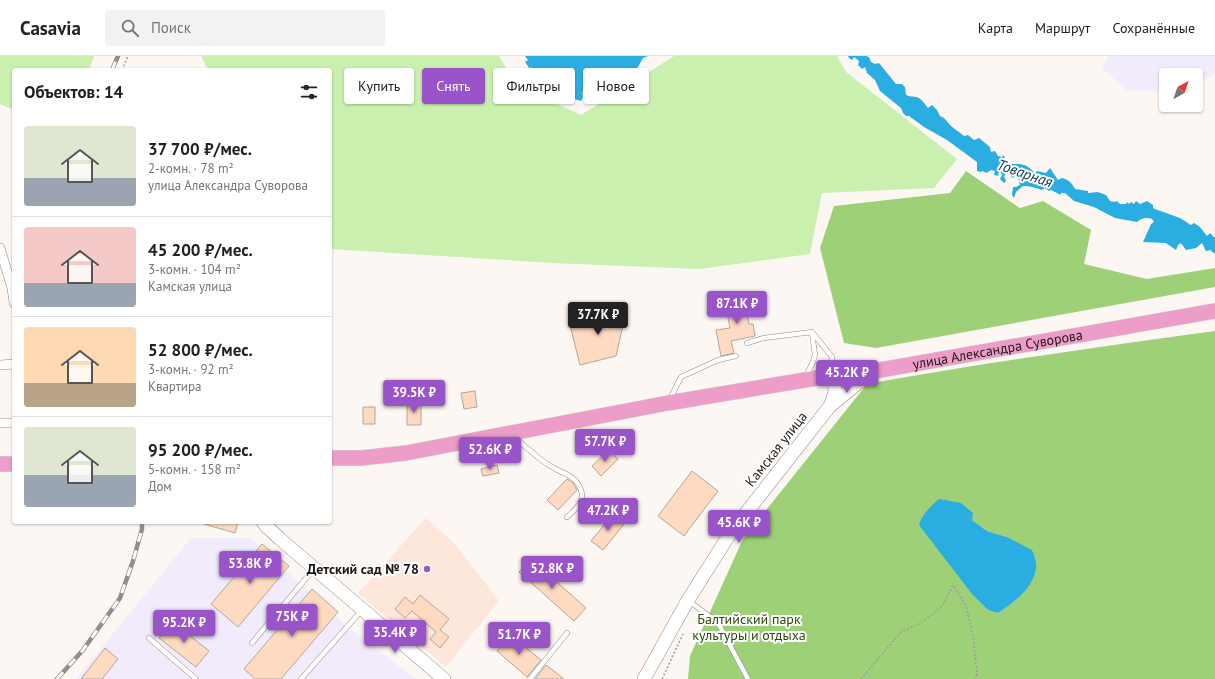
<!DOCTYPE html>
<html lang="ru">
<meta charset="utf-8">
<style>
:root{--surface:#fff;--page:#f2f2f2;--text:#202124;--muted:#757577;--line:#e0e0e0;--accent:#9854c8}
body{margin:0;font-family:"PT Sans",sans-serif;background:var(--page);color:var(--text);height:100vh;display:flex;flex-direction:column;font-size:15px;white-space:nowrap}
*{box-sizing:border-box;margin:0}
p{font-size:13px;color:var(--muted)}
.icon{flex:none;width:22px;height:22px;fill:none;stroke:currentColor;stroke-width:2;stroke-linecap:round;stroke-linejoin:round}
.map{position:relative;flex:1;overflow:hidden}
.panel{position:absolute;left:12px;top:12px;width:320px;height:456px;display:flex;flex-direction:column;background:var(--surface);border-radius:4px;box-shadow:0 1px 3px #0004}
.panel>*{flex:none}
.banner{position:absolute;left:344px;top:12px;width:380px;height:36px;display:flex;gap:8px}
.needle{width:26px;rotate:40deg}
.fabs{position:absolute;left:1159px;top:12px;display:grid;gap:8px}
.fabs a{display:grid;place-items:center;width:44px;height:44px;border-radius:4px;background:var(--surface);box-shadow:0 1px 3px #0004;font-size:20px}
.price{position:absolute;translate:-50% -34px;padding:0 9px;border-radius:4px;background:var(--accent);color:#fff;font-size:13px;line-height:26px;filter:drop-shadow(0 1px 2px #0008)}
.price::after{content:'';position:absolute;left:50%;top:24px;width:12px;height:9px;margin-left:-6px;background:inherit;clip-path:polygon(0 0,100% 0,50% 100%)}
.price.selected{background:#222;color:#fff}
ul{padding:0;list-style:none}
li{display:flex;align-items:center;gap:12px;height:100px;padding:0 12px}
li+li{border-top:1px solid var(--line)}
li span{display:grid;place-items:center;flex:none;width:112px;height:80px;border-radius:4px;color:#555}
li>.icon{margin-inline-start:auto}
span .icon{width:48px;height:48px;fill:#fffc;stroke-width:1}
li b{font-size:17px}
h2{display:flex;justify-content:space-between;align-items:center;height:48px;padding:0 12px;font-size:17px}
.tag{padding:0 14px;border-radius:4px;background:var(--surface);box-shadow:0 1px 3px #0004;font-size:14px;line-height:36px}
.tag.selected{background:var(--accent);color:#fff}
header{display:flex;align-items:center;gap:24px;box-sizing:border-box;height:56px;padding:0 20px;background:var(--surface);border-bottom:1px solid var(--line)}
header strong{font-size:19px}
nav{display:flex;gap:22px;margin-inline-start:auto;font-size:14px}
.search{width:280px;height:36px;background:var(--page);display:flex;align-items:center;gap:10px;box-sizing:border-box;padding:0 14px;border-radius:4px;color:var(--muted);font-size:15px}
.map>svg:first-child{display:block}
.industrial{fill:#f1ebfc}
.built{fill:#fde6da}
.green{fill:#c9f0ae}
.forest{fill:#9dd077;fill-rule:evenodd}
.water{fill:#2aade0}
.building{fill:#fddac0;stroke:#b3a69c}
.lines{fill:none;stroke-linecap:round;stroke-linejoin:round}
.lane-casing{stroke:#968880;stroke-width:5.5}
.street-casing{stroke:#968880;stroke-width:10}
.secondary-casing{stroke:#968880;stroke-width:14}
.primary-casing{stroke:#d6d5d5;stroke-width:16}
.path{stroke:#a29c99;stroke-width:1.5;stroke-dasharray:2 2;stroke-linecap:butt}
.lane{stroke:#fff;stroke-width:4.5}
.street{stroke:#fff;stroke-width:9}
.secondary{stroke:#fff;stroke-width:13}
.primary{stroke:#ec9ec9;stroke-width:15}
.rail-casing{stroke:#938d8a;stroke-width:4.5}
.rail{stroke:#fff;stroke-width:3;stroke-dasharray:9;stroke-linecap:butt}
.poi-dot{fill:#9854c8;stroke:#fff;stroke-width:1.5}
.labels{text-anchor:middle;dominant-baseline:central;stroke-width:4;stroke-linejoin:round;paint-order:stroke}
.street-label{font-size:14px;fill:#1c1714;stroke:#fff}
.poi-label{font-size:14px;font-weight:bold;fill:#1c1714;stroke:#fff;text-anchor:end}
.park-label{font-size:14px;fill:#2a4909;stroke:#fff}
.water-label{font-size:15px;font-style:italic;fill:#0d4257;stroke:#fff}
</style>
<header>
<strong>Casavia</strong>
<div class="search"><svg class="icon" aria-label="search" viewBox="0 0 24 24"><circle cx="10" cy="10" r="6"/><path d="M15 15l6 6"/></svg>Поиск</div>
<nav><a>Карта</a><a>Маршрут</a><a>Сохранённые</a></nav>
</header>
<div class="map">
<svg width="1215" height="623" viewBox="0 0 1215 623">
<rect width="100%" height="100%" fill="#fdf7f3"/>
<path class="industrial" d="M1109,0H1215V18L1196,28V19H1166V36L1126,34L1102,12Z
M191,482H250L348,571L416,623H76Z"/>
<path class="built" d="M426,462L455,488L499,545L446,611L358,537Z"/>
<path class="green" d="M0,0H94L89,14H14V54L0,48Z
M201,0H499L517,29L581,59L674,0H837L846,16L957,103L934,132L822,137L810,198L699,213L552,207L330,193V14H208Z"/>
<path class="forest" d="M966,115L1020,152L1043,145L1091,174L1084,208L1147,223L1215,212V231L876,292L844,287L820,192L834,150L950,137Z
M1215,275V623H688L690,600L743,483L867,328C982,307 1099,291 1215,275ZM972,464L987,475L1007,481L1018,542L998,557L988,554L972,537L920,469Z"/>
<path class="water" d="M525,0H648L643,2L635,16L627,14L625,21L622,23L618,21L611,27L612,32L605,29L603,31L604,35L601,33L594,34L589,37L582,36L583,41L581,45C575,42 571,45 566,42L565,38L545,26L544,22L538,18L531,11L530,13L525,6L528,4Z
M848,0H866L869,1L871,6L875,8L879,7L896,28H902L905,31L906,39C910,41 912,40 916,41C921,42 925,48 928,52L932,49L937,54L940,60L944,62L951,70L964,80L968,79L974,84L979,82L990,91L991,96L995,95L998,100L1002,101L1004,99L1006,107C1012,109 1018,107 1024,109C1028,110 1032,114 1035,117L1037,115L1046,117L1050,112L1058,124L1062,122C1069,124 1071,126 1075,133L1088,135V137L1098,136L1106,139L1110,145L1115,146L1117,145L1120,148H1126L1127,146L1129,148L1131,146L1134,148L1136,145L1140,148L1147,145L1153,149V152L1155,153L1180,162L1191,169L1194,167L1200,171L1207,180L1210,177L1215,182V198L1210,194L1206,195L1202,187L1196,192L1186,194L1181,187L1178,189L1176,194L1166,187L1143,186L1151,168L1154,166L1152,163C1147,161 1141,162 1137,166L1115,162L1094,151L1074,145L1065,137H1061V139L1051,134L1049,135L1045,132L1042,134C1036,132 1030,130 1023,130L1016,136L1014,142L1012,139L1013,131H1016L1020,129L1018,122L1016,120L1012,122L1009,117L1006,118L1004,120L1006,125L1004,127L1000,123L1002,119L1001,116H999L998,118L999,120L994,119L995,115L991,114L988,116L986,117L983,115L980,116L977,115V106L947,84L924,71L909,60H906L903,57L901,52L880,35L875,24L867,17L865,11L862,13L858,9L859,5L854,1L852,4L849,2Z
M939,443L961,447L973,457L972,464L987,475L1007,481L1032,494C1034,499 1037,507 1036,512C1033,533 1014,546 998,557L988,554L972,538L919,469C922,458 931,450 939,443Z"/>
<path class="building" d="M755,239L758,252L746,254L749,268H753L755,280L731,285L734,297L721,300L716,274L730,272L726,251L742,248L741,242Z
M621,253L626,256L616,300L580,309L569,265Z
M475,335L477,351L464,353L461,337Z
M407,348H421V369H407Z
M363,351H375V368H363Z
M609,394L618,403L601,420L592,410Z
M497,409L499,417L483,420L481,413Z
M692,415L718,435L684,480L658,460Z
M567,423L573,427L577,434L558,454L547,444Z
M613,458L625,467L603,494L591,485Z
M205,466H238L235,477L204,468Z
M262,488L289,510L238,571L211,548Z
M531,503L586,552L574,565L519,516Z
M312,533L338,556L281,623H255L244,613Z
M420,539L449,563L440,574L449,581L440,592L430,583L436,576L412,555L405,562L395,553L405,541L413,548Z
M173,566L209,595L196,611L159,582Z
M511,579L541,604L527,621L497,595Z
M105,592L118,603L102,623H81Z
M546,609L550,612L564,623H535Z"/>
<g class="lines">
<defs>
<path id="lane" d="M747,287L764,282L812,276L832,301L834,320
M806,320L812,308L815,299L812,277
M670,343L681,321L718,304L736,300
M517,378L519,385C529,394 542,406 554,412C558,415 563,416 568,419C579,425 587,439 578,450C575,454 571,457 567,461
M689,545L718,567L748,623
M149,582L196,623
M252,587L313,514
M301,623L362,554
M530,623L567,577"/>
<path id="street" d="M0,192L12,232L14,247
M0,309L14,308
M0,367H14"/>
<path id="secondary" d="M830,350L858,327L877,316
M263,466L266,470L280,483L444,623
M644,623L688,544L731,476L830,350L835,337L834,321"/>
<g id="primary">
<path id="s1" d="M330,402H361L406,397L668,347L817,322L834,321L880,314L1215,255"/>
<path d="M0,408H14"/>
</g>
</defs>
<use href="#lane" class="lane-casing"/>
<use href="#street" class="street-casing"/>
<use href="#secondary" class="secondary-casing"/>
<use href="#primary" class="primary-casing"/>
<path class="path" d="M122,14L128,0
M662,623L683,578
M861,623L901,576L921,567L942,550L953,529L966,550L973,579L977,618L976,623"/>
<use href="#lane" class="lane"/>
<use href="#street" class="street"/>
<use href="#secondary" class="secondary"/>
<use href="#primary" class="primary"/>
<defs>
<path id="rail" d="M112,14L118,0
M57,623L83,594L120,542L133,505L142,473V466"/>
</defs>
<use href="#rail" class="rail-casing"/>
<use href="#rail" class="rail"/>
</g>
<circle class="poi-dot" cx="427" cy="513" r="4"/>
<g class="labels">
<g class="street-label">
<text stroke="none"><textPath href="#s1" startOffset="677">улица Александра Суворова</textPath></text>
<text transform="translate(776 393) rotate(-52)">Камская улица</text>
</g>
<g class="poi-label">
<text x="419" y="513">Детский сад № 78</text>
</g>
<g class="park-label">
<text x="749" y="563">Балтийский парк<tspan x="749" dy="16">культуры и отдыха</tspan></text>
</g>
<g class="water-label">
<text transform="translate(1025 117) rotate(19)">Товарная</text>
</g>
</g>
</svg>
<div class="fabs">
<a><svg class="needle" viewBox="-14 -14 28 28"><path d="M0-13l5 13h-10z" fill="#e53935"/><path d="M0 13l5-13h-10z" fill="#757577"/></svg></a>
</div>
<b class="price" style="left:737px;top:269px">87.1K ₽</b>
<b class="price selected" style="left:598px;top:280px">37.7K ₽</b>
<b class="price" style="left:847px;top:338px">45.2K ₽</b>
<b class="price" style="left:414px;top:358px">39.5K ₽</b>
<b class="price" style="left:605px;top:407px">57.7K ₽</b>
<b class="price" style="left:490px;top:415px">52.6K ₽</b>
<b class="price" style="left:608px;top:476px">47.2K ₽</b>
<b class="price" style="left:739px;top:488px">45.6K ₽</b>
<b class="price" style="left:250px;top:529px">53.8K ₽</b>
<b class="price" style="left:552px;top:534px">52.8K ₽</b>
<b class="price" style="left:292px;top:582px">75K ₽</b>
<b class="price" style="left:184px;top:588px">95.2K ₽</b>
<b class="price" style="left:395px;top:598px">35.4K ₽</b>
<b class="price" style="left:519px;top:600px">51.7K ₽</b>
<div class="banner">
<a class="tag">Купить</a>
<a class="tag selected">Снять</a>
<a class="tag">Фильтры</a>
<a class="tag">Новое</a>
</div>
<section class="panel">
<h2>Объектов: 14<svg class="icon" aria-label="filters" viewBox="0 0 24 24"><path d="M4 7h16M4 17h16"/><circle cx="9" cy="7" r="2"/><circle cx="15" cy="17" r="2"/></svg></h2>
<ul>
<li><span style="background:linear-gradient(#dfe7d0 65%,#9aa5b1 0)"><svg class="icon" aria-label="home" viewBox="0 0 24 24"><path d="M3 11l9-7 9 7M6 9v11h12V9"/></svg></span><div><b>37 700 ₽/мес.</b><p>2-комн. · 78 m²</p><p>улица Александра Суворова</p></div></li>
<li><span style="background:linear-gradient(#f6c9c9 70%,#9aa5b1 0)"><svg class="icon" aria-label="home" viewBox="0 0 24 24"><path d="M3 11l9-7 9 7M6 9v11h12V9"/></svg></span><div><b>45 200 ₽/мес.</b><p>3-комн. · 104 m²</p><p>Камская улица</p></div></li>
<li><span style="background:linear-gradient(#ffd9b3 70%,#b9a48a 0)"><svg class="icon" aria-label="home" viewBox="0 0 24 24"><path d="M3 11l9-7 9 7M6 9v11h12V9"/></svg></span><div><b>52 800 ₽/мес.</b><p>3-комн. · 92 m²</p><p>Квартира</p></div></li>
<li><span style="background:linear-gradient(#dfe7d0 60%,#9aa5b1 0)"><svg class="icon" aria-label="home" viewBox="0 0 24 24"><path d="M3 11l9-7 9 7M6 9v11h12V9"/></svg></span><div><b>95 200 ₽/мес.</b><p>5-комн. · 158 m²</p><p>Дом</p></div></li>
</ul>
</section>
</div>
